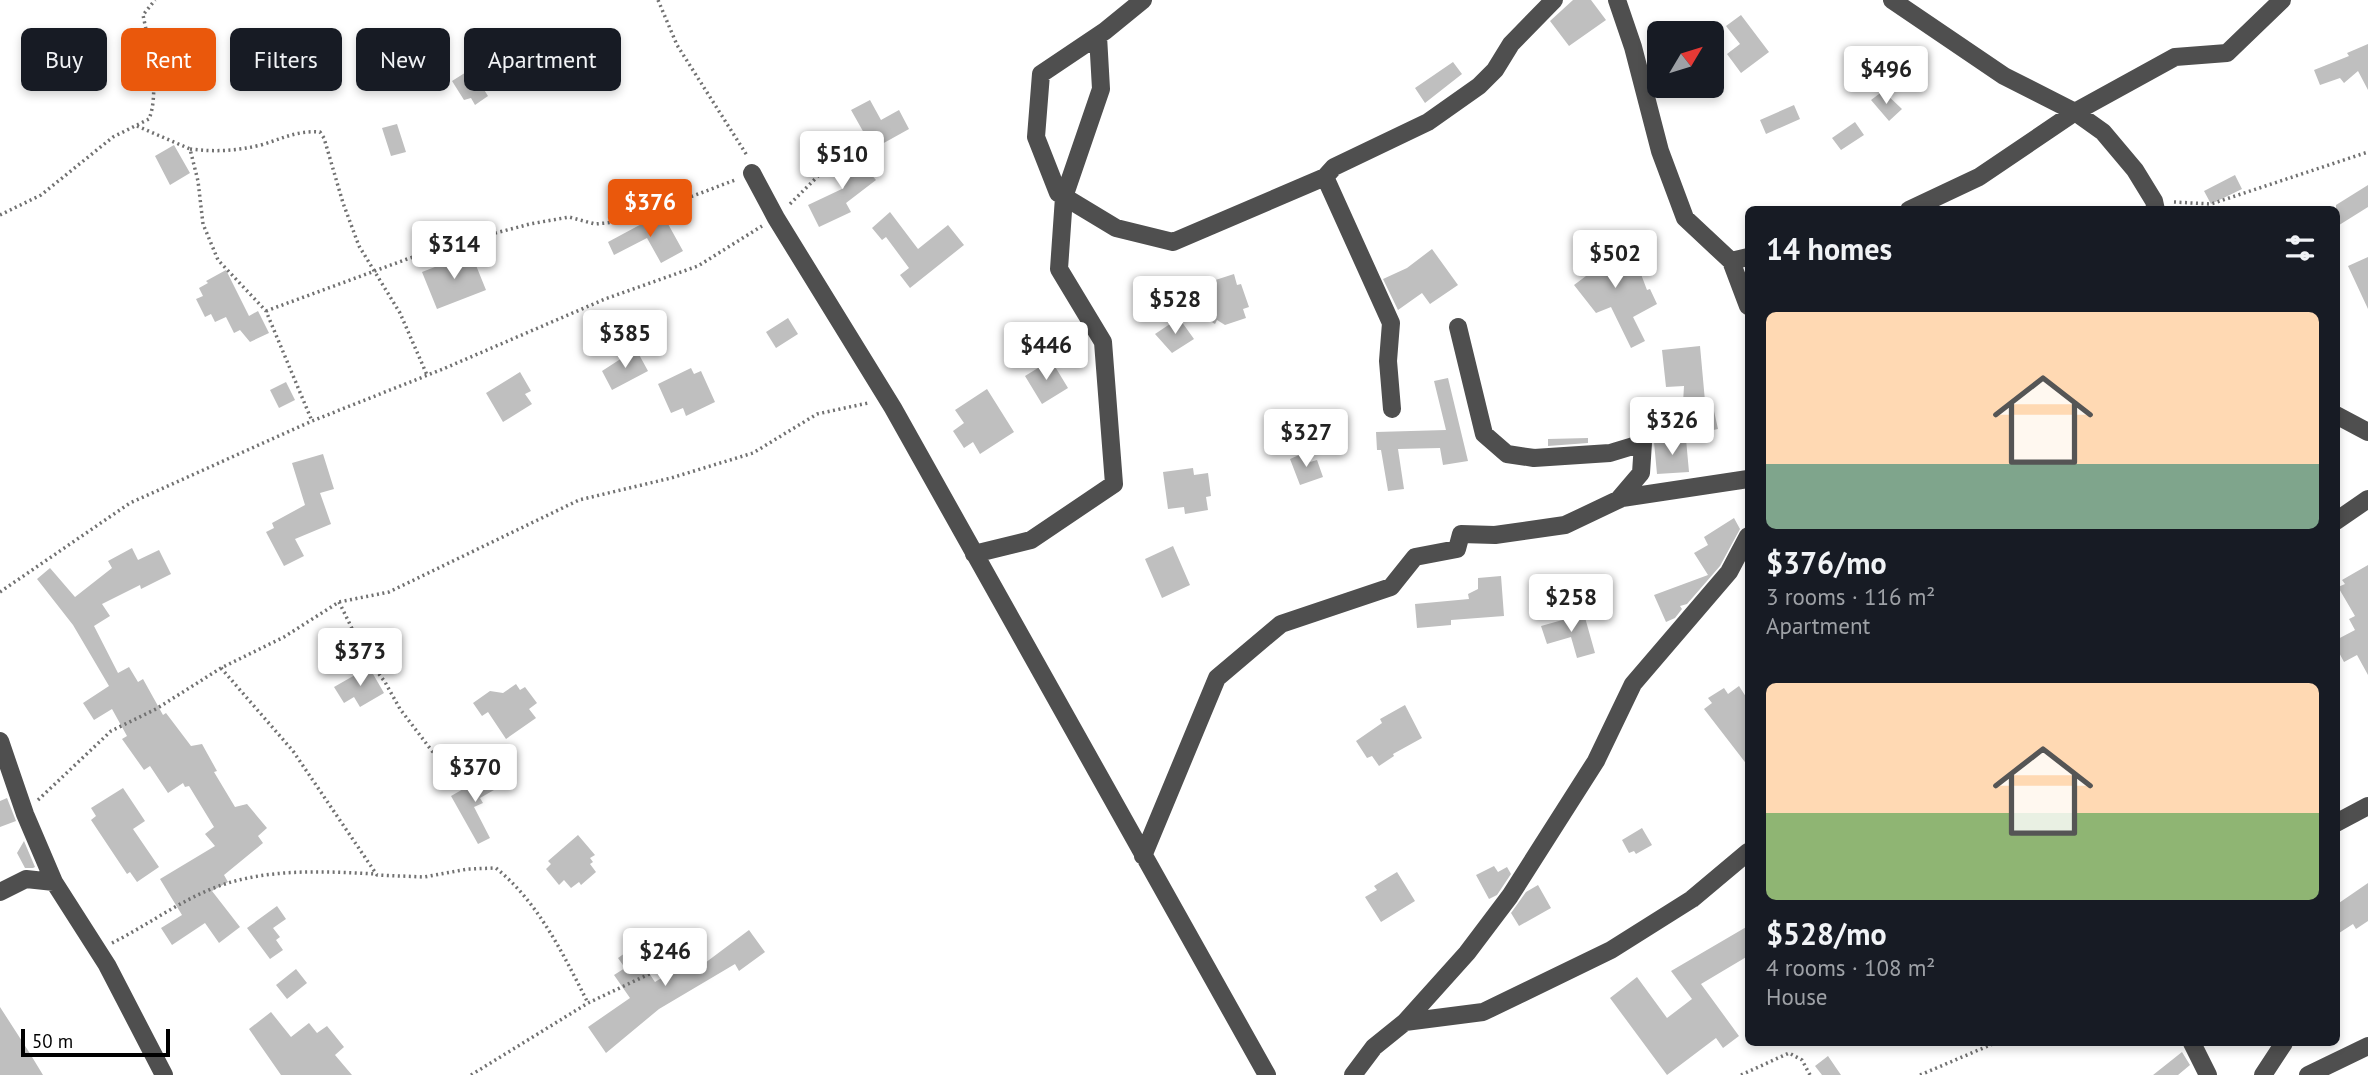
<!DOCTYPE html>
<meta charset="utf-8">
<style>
:root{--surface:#171b24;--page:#242831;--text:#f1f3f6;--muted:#9ea1a6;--accent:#ea580c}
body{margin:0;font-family:"PT Sans",sans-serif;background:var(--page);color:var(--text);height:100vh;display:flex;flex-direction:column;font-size:26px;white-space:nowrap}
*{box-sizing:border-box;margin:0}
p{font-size:23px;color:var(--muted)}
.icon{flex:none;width:38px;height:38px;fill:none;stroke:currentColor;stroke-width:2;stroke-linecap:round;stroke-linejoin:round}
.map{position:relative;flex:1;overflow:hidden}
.panel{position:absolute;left:1745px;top:206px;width:595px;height:840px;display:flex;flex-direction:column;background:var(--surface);border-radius:10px;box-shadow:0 4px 10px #0003}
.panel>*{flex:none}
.hud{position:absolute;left:21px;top:28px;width:665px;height:63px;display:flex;gap:14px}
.needle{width:46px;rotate:52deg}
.fabs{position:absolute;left:1647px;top:21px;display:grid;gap:14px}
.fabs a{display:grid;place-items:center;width:77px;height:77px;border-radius:10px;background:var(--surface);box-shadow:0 4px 10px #0003;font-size:35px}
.scale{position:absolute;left:21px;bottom:18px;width:149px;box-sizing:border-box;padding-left:7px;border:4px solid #000;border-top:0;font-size:19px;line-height:24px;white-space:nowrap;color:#000;-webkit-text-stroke:5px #fff;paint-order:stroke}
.price{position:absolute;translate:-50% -60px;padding:0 16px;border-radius:7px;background:#fff;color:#222;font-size:23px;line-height:46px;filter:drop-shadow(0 2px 4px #0008)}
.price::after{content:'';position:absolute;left:50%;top:42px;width:21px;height:16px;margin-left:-10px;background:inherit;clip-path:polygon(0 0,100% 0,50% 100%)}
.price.active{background:var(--accent);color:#fff}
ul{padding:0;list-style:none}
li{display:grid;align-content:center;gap:14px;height:371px;padding:0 21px}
li span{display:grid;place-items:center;height:217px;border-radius:10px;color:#555}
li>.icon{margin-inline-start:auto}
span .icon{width:126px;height:126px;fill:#fffc;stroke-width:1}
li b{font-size:30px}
h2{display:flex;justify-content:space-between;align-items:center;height:84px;padding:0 21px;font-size:30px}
.tag{padding:0 24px;border-radius:10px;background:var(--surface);box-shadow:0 4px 10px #0003;font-size:24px;line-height:63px}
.tag.active{background:var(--accent);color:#fff}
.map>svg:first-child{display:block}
.building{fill:#bfbfbf}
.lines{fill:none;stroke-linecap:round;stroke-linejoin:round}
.path{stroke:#717171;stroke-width:3.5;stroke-dasharray:2 3.5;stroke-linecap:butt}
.minor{stroke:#4f4f4f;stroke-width:18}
</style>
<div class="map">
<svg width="2368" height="1075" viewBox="0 0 2368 1075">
<rect width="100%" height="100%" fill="#fff"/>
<path class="building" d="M1573,0H1591L1606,20L1569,46L1550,21Z
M1741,15L1769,52L1741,73L1727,54L1740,44L1726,26Z
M2368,44V90L2358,71L2344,83L2340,78L2320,85L2314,70L2349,56L2347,53Z
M1453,62L1462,74L1425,103L1415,88Z
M471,69L488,96L475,105L471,98L464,100L452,81Z
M1883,91L1902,109L1889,121L1871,100Z
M870,100L881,120L899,110L909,129L873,149L851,110Z
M1794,105L1800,119L1766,134L1760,120Z
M1855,122L1864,135L1841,150L1832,138Z
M397,124L406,152L391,156L382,128Z
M174,145L190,173L170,185L155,156Z
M853,154L876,180L846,203L851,212L819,227L808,205L844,188L831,171Z
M2235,175L2242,189L2211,204L2204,191Z
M2368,185V207L2336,227V205Z
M890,212L918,249L948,225L964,245L910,288L900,275L909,268L886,237L882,240L872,228Z
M662,213L683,251L661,263L647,238L614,255L608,242Z
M1597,242L1616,268L1636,261L1647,290L1650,289L1657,304L1633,317L1645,341L1631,348L1611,307L1596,313L1574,285L1586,276L1574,260Z
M1432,249L1458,285L1430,304L1422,293L1398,310L1383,279L1407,268Z
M471,253L486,290L437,309L422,272Z
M2368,257V309L2348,266Z
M226,270L249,316L258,311L269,333L250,342L240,330L234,333L226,317L215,322L211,314L205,317L196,299L203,296L199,288L208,283L206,281Z
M1234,274L1237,285L1241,284L1249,307L1243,309L1246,318L1225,325L1217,320L1215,324L1205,318L1200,301L1209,298L1200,285Z
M788,318L798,334L776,348L766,332Z
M1179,318L1194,339L1172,353L1155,334Z
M1700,346L1705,401L1712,402L1718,429L1681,437L1684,386L1666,387L1662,350Z
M636,349L648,371L612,390L602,371Z
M1051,360L1068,388L1042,404L1025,376Z
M691,368L694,374L701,371L715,402L686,416L683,408L671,413L658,384Z
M520,372L531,391L525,394L532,404L503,422L486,393Z
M1448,378L1468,461L1443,465L1440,448L1398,449L1404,489L1388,491L1381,450H1377L1376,432L1446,430L1434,381Z
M286,382L295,400L279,408L270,390Z
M987,389L1014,432L980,454L973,442L964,448L953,431L964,423L955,410Z
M1588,438V443L1548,446V439Z
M1686,439L1689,472L1657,474L1654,442Z
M1306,452L1310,462L1317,460L1323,477L1300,485L1290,459Z
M323,454L334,489L320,493L331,524L295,539L304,556L284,566L266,532L274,528L272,523L305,505L292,463Z
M1193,468L1194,475L1208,473L1211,496L1206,497L1208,510L1185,514L1184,507L1168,509L1163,472Z
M1734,518L1740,529L1720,566L1687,604L1680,606L1682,609L1675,618L1666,622L1654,595L1708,575L1694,553L1708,545L1704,537Z
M1173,546L1190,585L1162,598L1145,559Z
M132,548L138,560L159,550L171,574L141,589L140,585L102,604L110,616L94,626L118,673L129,667L138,682L143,679L163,715L166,713L191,746L202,744L217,771L214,772L235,807L247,804L267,828L258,836L263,843L224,875L228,882L212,891L240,927L219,943L205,923L172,945L161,928L182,915L160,879L215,846L205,834L214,827L189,786L185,787L183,783L168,793L150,766L144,770L122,739L127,736L112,709L94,720L83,703L109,686L73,625L37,579L50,568L75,597L112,568L108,561Z
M2368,565V675L2357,655L2344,662L2336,647V640L2355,630L2349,619L2355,616L2338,587L2345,584L2342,580Z
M1501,576L1504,616L1451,620V625L1417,628L1415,604L1469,599L1468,594L1478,589V578Z
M1584,614L1595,653L1577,658L1571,637L1547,644L1541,626Z
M369,667L384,693L360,707L354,697L344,703L334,687Z
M516,684L520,690L525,687L537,703L529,709L536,718L506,739L488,712L482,716L473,703L490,691L503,693Z
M1739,686L1748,700V766L1704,709L1712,703L1708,698L1724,688L1728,694Z
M1405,705L1422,738L1393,754L1394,756L1379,766L1372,756L1367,758L1356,741L1382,723L1380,719Z
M493,772L501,786L480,798L483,803L474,807L490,838L478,844L451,796Z
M123,788L145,821L133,829L159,867L137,882L130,872L127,874L91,820L96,816L91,808Z
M7,798L16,821L0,827V801Z
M1642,828L1652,845L1636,854L1634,851L1629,853L1622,840Z
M578,835L595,855L590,858L593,862L590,864L596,872L581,885L579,882L571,888L564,880L559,885L546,869L551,864L548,861Z
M24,841L35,867L33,868H25L17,853Z
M1494,866L1498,872L1507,867L1511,874L1497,895L1489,899L1476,875Z
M1397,872L1415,901L1381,922L1365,897L1377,890L1374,886Z
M2368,883V921L2356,929L2353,924L2336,935V905Z
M1538,885L1551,908L1519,926L1511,913L1526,892Z
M277,906L286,919L273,928L280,937L276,940L283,950L270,959L247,928Z
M1748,926V956L1701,984L1739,1036L1723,1048L1716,1038L1667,1075L1610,998L1637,977L1667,1018L1692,999L1671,971Z
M749,930L765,952L739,971L735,964L659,1009L606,1053L588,1027L630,998L614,975L625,968L618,958L632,948L655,982L695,957L701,966Z
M296,969L307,983L287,999L276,985Z
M0,1007L29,1052L43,1075H0Z
M271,1012L291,1037L309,1023L317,1033L327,1026L344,1047L335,1055L352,1075H281L249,1029Z
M2182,1052L2190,1065L2178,1075H2153Z
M1828,1056L1841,1075H1822L1815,1066Z"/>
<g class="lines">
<path class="path" d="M658,0L677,45L748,157
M137,126L190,149L198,181L203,224L218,260L266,311L312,421
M190,149C215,152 236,151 261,145C281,139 298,130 320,132L324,138L343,203L359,246L400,313L427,375
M2174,202L2211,204L2368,152
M790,204L835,159
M0,215L41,195L113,137L149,119C160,92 149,44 143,15L155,0
M266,311L410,258L465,241L530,224L569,217L595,224L627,221L735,180
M0,592L130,503L312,421L443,369L605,299L698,266L762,226
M339,602L366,657L385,682L400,709L432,751L463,779
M221,668L293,751L377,875L424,877L468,869L496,868C539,903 563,954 588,1003
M38,800L111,731L156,709L221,668L284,637L339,602L389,592L579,500L671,478L753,453L817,414L868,403
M112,943C146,926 177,903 211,889C263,868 321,871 376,874
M471,1075L588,1003L681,959
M1741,1075L1789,1053L1802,1060L1810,1075
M1920,1075L1995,1043"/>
<path class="minor" d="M1143,0L1105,31L1041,74L1036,137L1058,193L1116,228L1173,242L1325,177
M1617,0L1633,47L1660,151L1685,218L1731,261L1748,306
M1892,0L2004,76L2075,112L2103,132L2135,170L2154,201L2156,210
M752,173L776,218L893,408L1267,1075
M1909,210L1979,177L2075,112L2175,57L2227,53L2282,0
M1731,261L1748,257
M1458,327L1484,434L1507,454L1534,458L1610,453L1643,443L1641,473L1618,500
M1392,409L1388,361L1391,323L1325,177L1334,167L1428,122L1479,86L1495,70L1511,44L1554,0
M2336,415L2368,432
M2336,521L2368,499
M974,554L1031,540L1114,484L1103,342L1059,269L1064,197L1101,89L1098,36
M0,741L25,814L54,882L107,965L164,1075
M2336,823L2368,806
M1143,856L1217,678L1281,624L1391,587L1415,557L1457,549L1461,534L1495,535L1565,525L1622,498L1748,479
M0,892L26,879L54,882
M1405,1022L1483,1012L1611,950L1692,899L1748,852
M2192,1043L2208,1075
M1353,1075L1374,1047L1405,1022L1467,953L1510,896L1596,761L1633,684L1729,572L1748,536
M2263,1075L2284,1043
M2308,1075L2368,1046"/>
</g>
</svg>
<div class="fabs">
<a><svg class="needle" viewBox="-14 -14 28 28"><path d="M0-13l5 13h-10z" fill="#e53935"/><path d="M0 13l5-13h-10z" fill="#9ea1a6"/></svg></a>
</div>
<div class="scale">50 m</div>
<b class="price" style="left:1886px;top:106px">$496</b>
<b class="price" style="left:842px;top:191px">$510</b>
<b class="price active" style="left:650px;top:239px">$376</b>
<b class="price" style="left:454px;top:281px">$314</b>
<b class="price" style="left:1615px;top:290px">$502</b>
<b class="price" style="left:1175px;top:336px">$528</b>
<b class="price" style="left:625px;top:370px">$385</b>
<b class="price" style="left:1046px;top:382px">$446</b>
<b class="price" style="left:1672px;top:457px">$326</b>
<b class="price" style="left:1306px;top:469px">$327</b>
<b class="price" style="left:1571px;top:634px">$258</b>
<b class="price" style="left:360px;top:688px">$373</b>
<b class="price" style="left:475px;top:804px">$370</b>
<b class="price" style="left:665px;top:988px">$246</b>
<div class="hud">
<a class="tag">Buy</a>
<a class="tag active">Rent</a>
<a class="tag">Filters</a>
<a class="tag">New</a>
<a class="tag">Apartment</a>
</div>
<section class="panel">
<h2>14 homes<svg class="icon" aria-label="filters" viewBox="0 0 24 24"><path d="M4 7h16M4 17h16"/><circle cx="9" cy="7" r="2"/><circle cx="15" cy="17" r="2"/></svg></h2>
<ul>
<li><span style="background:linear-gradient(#ffd9b3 70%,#7fa58c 0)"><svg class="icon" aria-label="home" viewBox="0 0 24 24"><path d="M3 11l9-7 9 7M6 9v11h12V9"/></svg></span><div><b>$376/mo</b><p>3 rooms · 116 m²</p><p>Apartment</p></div></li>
<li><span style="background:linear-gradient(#ffd9b3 60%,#8fb573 0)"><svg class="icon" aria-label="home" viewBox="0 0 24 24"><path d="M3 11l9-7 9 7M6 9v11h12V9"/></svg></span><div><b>$528/mo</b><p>4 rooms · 108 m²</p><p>House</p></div></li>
</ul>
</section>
</div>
